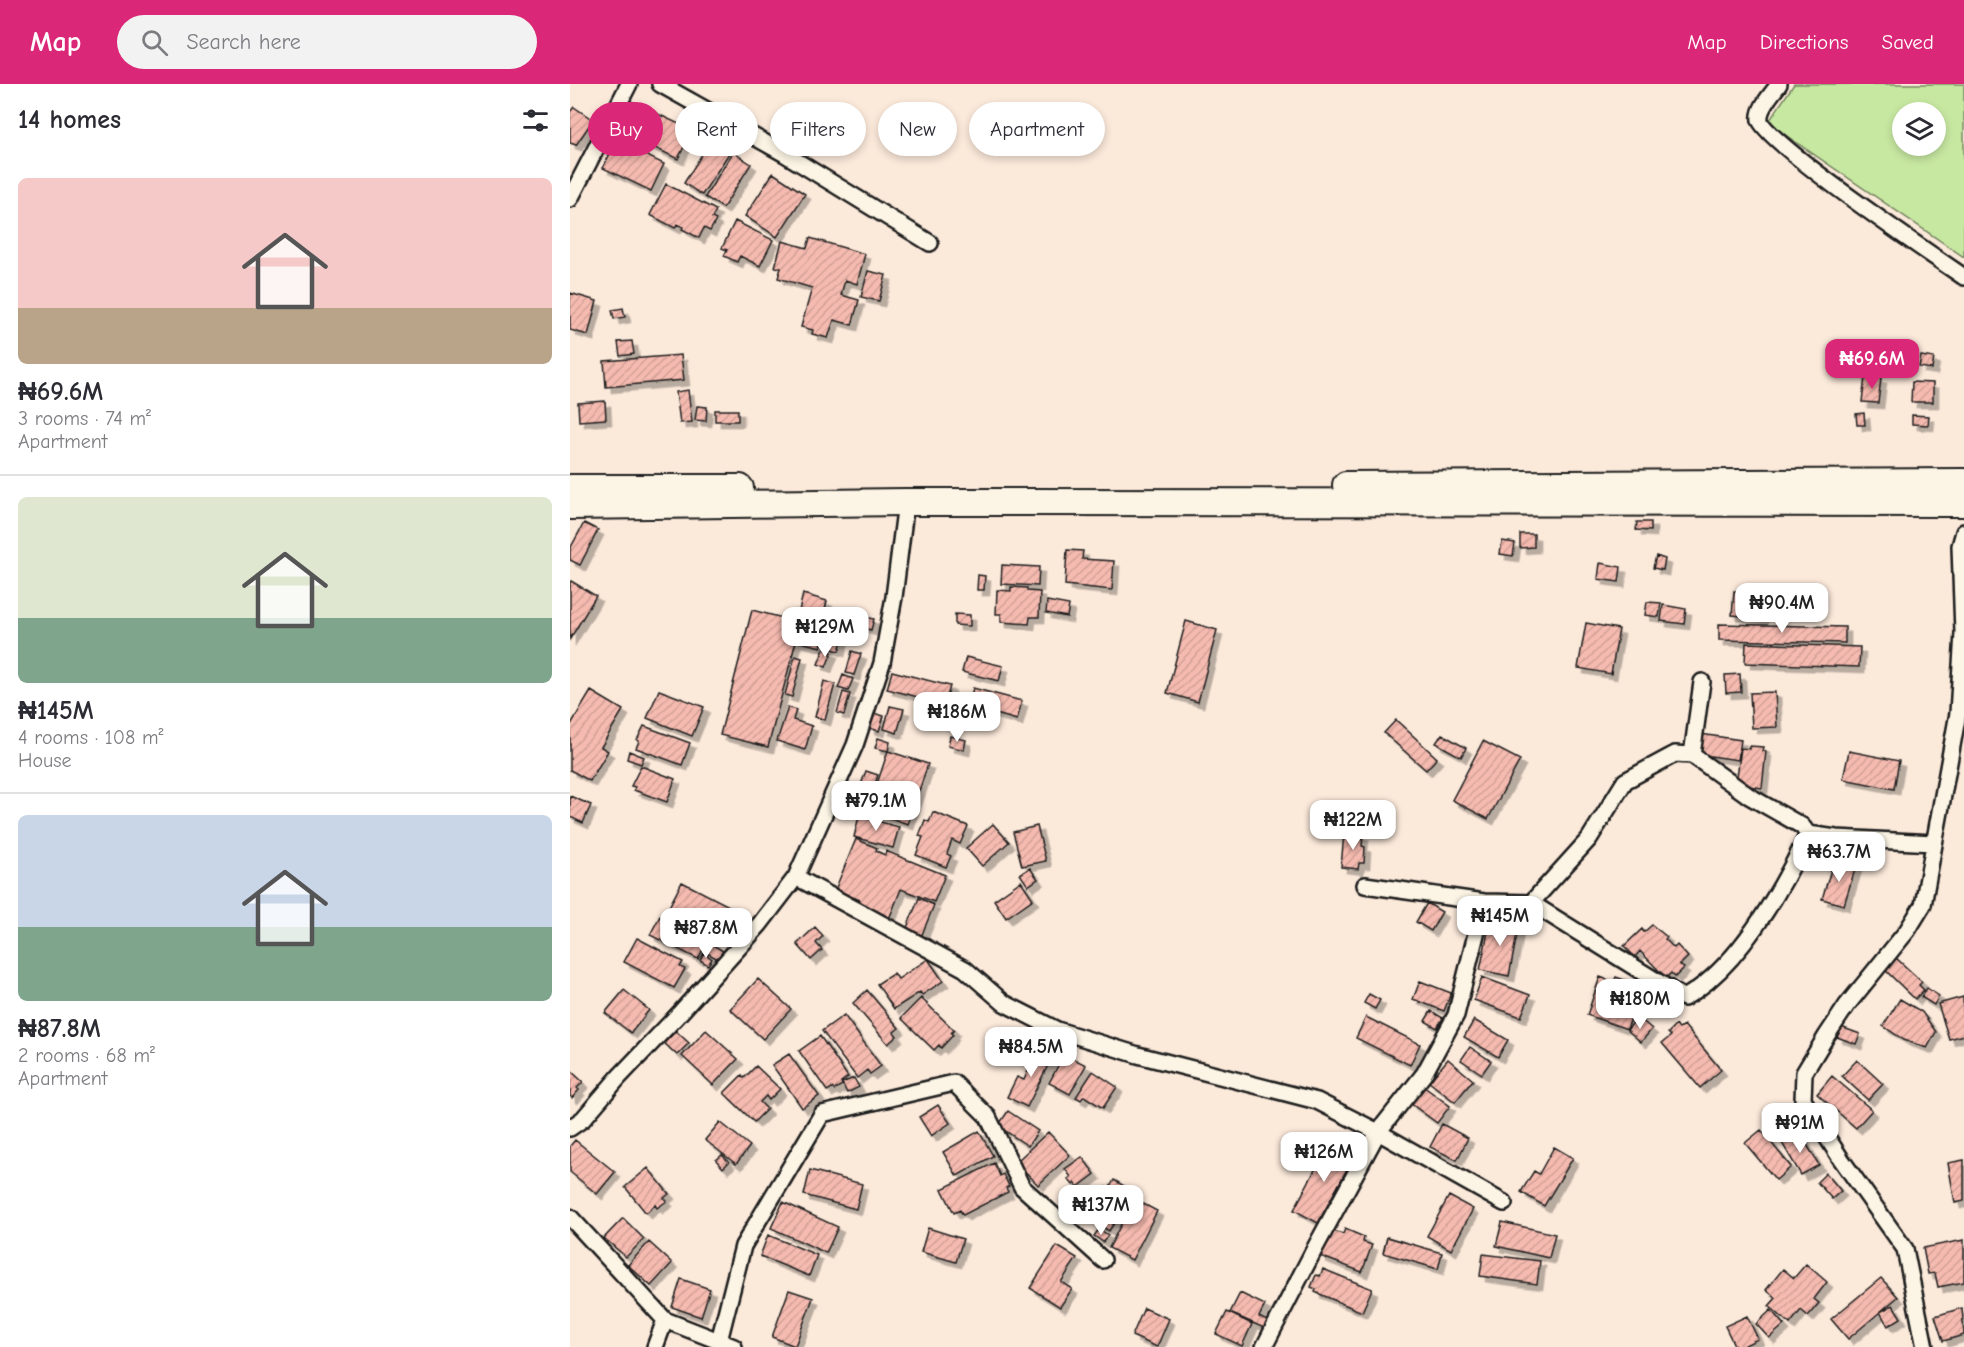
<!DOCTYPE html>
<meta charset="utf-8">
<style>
:root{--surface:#fff;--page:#f2f2f3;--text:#2b2b33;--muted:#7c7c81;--line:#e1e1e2;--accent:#db2777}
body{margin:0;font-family:"Comic Neue",sans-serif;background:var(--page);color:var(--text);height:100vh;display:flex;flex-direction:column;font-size:22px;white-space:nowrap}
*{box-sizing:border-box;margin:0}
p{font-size:20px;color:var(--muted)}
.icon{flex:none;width:33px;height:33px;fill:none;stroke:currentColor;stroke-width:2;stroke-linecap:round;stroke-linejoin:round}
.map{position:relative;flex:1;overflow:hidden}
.panel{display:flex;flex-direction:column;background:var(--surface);width:570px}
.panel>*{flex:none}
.top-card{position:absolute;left:18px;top:18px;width:570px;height:54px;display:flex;gap:12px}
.buttons{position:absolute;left:1322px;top:18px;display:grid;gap:12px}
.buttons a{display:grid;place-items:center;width:54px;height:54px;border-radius:50%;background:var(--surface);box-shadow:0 3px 9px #0003;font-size:30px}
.price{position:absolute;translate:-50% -51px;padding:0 14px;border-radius:12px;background:#fff;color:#222;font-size:20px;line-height:39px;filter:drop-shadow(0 2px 3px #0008)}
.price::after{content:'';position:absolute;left:50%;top:36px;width:18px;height:14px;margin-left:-9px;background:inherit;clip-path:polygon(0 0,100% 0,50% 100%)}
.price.selected{background:var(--accent);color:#fff}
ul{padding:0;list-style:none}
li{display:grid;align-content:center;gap:12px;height:318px;padding:0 18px}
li+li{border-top:2px solid var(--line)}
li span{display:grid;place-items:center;height:186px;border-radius:9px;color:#555}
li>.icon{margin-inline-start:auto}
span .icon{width:108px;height:108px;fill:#fffc;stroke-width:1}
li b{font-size:26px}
h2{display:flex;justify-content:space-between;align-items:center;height:72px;padding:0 18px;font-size:26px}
.tag{padding:0 21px;border-radius:27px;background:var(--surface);box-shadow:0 3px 9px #0003;font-size:21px;line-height:54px}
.tag.selected{background:var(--accent);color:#fff}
header{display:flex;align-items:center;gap:36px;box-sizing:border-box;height:84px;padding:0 30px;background:var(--accent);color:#fff}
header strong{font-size:28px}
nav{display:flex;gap:33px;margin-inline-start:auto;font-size:21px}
.search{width:420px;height:54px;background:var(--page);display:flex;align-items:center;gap:15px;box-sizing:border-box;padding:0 21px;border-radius:33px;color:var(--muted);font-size:22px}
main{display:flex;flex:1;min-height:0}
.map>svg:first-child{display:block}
.green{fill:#c7e8a1;stroke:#72825e;stroke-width:1.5;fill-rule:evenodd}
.building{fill:url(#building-hatch);stroke:#1c1c1c;stroke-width:1.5;filter:url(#shadow)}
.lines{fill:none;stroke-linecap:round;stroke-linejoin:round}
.minor-casing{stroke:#1c1c1c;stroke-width:20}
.trunk-casing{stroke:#1c1c1c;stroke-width:30}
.minor{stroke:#fcf5e5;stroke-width:15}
.trunk{stroke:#fcf5e5;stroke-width:26}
</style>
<header>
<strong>Map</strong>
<div class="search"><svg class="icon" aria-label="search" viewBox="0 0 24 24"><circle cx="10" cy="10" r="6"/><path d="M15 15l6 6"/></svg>Search here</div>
<nav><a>Map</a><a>Directions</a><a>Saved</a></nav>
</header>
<main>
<section class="panel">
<h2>14 homes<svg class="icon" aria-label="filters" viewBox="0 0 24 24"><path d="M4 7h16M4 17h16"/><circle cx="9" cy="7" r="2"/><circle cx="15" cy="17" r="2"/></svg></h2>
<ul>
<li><span style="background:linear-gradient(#f6c9c9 70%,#b9a48a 0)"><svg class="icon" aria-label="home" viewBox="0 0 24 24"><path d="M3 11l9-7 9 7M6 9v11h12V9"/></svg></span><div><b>₦69.6M</b><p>3 rooms · 74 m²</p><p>Apartment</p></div></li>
<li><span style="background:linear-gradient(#dfe7d0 65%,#7fa58c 0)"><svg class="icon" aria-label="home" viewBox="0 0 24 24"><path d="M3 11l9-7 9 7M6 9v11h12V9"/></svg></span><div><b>₦145M</b><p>4 rooms · 108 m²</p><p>House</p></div></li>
<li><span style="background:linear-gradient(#c9d6e8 60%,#7fa58c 0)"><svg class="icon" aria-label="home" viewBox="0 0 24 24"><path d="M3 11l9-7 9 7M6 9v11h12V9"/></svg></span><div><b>₦87.8M</b><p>2 rooms · 68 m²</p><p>Apartment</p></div></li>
</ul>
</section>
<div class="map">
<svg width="1394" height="1263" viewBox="0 0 1394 1263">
<defs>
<pattern id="building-hatch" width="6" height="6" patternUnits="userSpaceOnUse" patternTransform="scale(1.5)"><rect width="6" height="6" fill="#f6bbb0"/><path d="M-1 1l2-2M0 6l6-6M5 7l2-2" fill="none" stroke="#d2a097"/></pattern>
<filter id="shadow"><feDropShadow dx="5.5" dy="5.5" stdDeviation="0" flood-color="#0004"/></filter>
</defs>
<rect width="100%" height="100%" fill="#fbe9da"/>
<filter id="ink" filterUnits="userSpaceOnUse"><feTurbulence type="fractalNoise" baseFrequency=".0167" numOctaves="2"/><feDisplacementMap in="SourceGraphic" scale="12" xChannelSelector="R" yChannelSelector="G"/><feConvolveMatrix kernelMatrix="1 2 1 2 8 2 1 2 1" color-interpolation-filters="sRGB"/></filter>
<g filter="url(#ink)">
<path class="green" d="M1224,0H1394V173L1198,39ZM1332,28H1365V62H1332Z"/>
<path class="building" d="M58,16L122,46L108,75L44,44Z
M4,23L23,36L6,61L0,59V28Z
M142,54L161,66L132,111L114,99Z
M46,57L94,80L81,107L33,84Z
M163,68L181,80L153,124L135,113Z
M203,89L235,110L207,153L175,132Z
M96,100L146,126L142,134L146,136L140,147L134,144L129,154L112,145L113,143L107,140L105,144L80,131Z
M165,137L203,156L190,182L170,172L167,178L154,172L157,166L152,164Z
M240,154L295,170L287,200L275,196L271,211L289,216L282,241L264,236L258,254L242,250L243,246L231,243L242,204L208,194L211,184L205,183L212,157L237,164Z
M298,187L316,191L309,217L291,213Z
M0,209L27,217L18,251L0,246Z
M53,224L55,233L44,235L42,226Z
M62,257L64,270L50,272L48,258Z
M111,271L114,296L36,303L34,277Z
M1351,272L1364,274L1362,285L1349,283Z
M1295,293L1311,294L1308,319L1292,318Z
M1342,298L1363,299V318H1341Z
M118,306L122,338L110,339L106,308Z
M35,317L36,335L9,337L8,319Z
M127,322L137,323L136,337L125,336Z
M145,326H168V337H145Z
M1294,329L1295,341H1287L1286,330Z
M1342,331L1359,332L1358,341L1342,340Z
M1067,438H1081V447L1066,446Z
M14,439L28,446L10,481L0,476V465Z
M950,450H964V463L950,464Z
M932,457L945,459L943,472L930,470Z
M497,466L513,467L512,475L544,477L542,506L495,501Z
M1086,472L1095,475L1093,486L1083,484Z
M1030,479L1051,483L1049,498L1028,495Z
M432,481L469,483L468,502L431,500Z
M408,491L415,492L414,506H407Z
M1,497L26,512L0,555V499Z
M441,503L457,504V507L470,508L469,533H460L459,540L431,538V530H426L427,506L441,507Z
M1164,507L1195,511L1193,534L1162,531Z
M233,510L257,517L251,542L227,535Z
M1199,512H1209L1208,522L1198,521Z
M477,517L499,521L497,533L476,529Z
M1077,518L1091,519L1089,533L1075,531Z
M1093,521L1116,525L1114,540L1091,537Z
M182,526L255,545L251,563L226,557L198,663L150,651Z
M385,530L400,531V542L385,541Z
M292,532L304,535L301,546L289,543Z
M616,537L647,546L628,618L597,609Z
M1016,539L1049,545L1041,590L1008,584Z
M1149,540L1275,543V559L1149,556Z
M260,549L273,553L269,567L256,563Z
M1176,559L1290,563L1289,583L1175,579Z
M254,565L262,568L256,583L248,580Z
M282,567L291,570L284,591L276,589Z
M225,572L232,574L222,613L215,611Z
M396,573L433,582L429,597L392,588Z
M322,587L380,602L375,620L317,605Z
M1170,590L1171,608L1156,609L1155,591Z
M273,591L283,595L278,607L268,604Z
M254,597L265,600L255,636L245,633Z
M403,604L452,617L447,636L398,622Z
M89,606L134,623L122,652L77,634Z
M21,607L53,626L31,663L38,667L20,697L0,686V642Z
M273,608L280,610L274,631L267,629Z
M1205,608L1207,643L1182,644L1180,609Z
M320,622L334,625L327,649L314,645Z
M218,623L226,626L223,636L242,642L235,666L207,657Z
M303,629L314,632L309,647L299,644Z
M826,636L867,674L856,686L814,649Z
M74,642L120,659L112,681L66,664L69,657L67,656Z
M872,650L896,664L891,673L866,659Z
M1130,650L1171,656L1168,676L1127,670Z
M380,652L396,656L394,666L378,662Z
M308,654L320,658L318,667L305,664Z
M913,657L950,676L918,735L882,716Z
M1179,662L1194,663L1193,667H1196L1192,704L1166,700L1171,664L1179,665Z
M59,667L74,673L71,680L57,675Z
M318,667L358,680L338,740L298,727Z
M1279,667L1329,677L1324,705L1273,695Z
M71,682L105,695L97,718L64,706L65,703L61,702Z
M296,687L308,691L298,719L286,714Z
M0,712L21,721L13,739L0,733Z
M363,728L398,742L390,760L382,756L377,770L381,772L376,783L346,771L353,753L349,752L355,736L359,738Z
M289,732L329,743L323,764L284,753Z
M423,740L439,758L412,782L396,764Z
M467,742L476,777L452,782L443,748Z
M774,749L793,751L792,762L795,763L794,779H789L788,785L771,783Z
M286,755L307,764L306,767L315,771L316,767L375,791L364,818L331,805L319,835L288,823L290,816L265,806Z
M1263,779L1274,782L1275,779L1286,782L1274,821L1252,815Z
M460,784L468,795L458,802L450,790Z
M451,797L463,815L436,834L424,816Z
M112,798L161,823L148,848L99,823Z
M349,814L364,821L351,853L336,846Z
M857,819L872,828L861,847L846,838Z
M90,832L138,856L128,875L80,851Z
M921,834L949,840L939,892L910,886Z
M154,841L164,846L160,855L150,851Z
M1082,841L1097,853L1095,855L1104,864L1107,861L1118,873L1110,881L1114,884L1105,893L1101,889L1096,894L1070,867L1065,873L1054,862L1072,845L1074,848Z
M245,843L253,852L246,859L252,866L241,876L227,860Z
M67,854L113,878L110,883L115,885L104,904L54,878Z
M140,859L153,867L148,875L135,868Z
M134,869L142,875L138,881L130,876Z
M1325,873L1352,898L1349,901L1354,906L1345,915L1314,885Z
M358,875L373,897L352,911L350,908L324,925L307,900L324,889L328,895Z
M912,893L960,911L951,933L904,916Z
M1030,893L1044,898L1046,893L1065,900L1063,905L1071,908L1057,945L1017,931Z
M188,895L221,925L193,955L160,925Z
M850,897L881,909L874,927L843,915Z
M1357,904L1369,912L1364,921L1351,913Z
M54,906L79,926L61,949L35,929Z
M297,906L329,944L324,948L327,952L318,960L283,919Z
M799,910L810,916L805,925L794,919Z
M1393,913L1394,951L1379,955L1368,920Z
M351,914L384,946L381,949L383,951L371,964L369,961L364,966L331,934Z
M1330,915L1352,928L1366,948L1357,964L1334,956L1313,942Z
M861,927L873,934L867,944L855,937Z
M274,931L311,982L300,990L297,986L287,994L252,947Z
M796,933L850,960L840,981L786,954Z
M1068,933L1082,945L1071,958L1057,946Z
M904,936L938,956L928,973L894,953Z
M1106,941L1109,945L1114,941L1151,986L1130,1004L1092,959L1101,952L1098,949Z
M1271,943L1290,950L1286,960L1267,953Z
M136,946L168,975L143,1001L112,972Z
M106,947L119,959L107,971L94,959Z
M250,952L278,993L271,998L272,1001L264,1006L262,1004L257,1007L229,967Z
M469,961L484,969L457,1023L437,1013L447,993L454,996Z
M900,963L921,977L912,990L891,976Z
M219,970L249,1012L232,1024L202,981Z
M494,970L516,981L500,1010L479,999Z
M878,975L903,996L885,1018L859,998Z
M1287,976L1313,1000L1298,1016L1272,992Z
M186,982L210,1005L199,1016L196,1012L190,1018L197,1025L184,1038L154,1009L172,991L174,994Z
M0,986L13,998L7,1004L9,1006L2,1014L0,1012Z
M523,987L547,1003L533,1024L514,1012L511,1016L506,1013Z
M1262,992L1302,1026L1286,1044L1247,1010Z
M284,994L289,1003L277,1009L272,999Z
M853,1002L880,1022L867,1039L840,1019Z
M368,1021L380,1039L361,1052L349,1033Z
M438,1027L468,1047L458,1062L428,1042Z
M150,1038L180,1062L166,1080L135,1056Z
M872,1040L898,1054L887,1076L860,1063Z
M1191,1046L1221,1083L1206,1096L1175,1059Z
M409,1047L423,1072L387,1092L373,1068Z
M478,1048L500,1071L468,1101L446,1078Z
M1230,1049L1249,1081L1231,1091L1212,1059Z
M5,1056L45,1088L27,1110L0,1088V1062Z
M759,1059L784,1072L748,1139L724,1126Z
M984,1063L1003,1074L974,1122L951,1108L964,1087L969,1090Z
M152,1071L159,1078L153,1084L146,1076Z
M512,1073L525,1090L508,1103L505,1099L503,1101L498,1095L501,1093L495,1085Z
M1394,1076V1117L1385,1119L1378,1079Z
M424,1079L430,1092L433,1090L439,1102L436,1104L438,1108L393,1131L390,1126L384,1129L372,1105Z
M78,1084L99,1110L94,1114L97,1117L87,1124L85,1121L76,1129L55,1103Z
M240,1086L292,1100L286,1125L234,1111Z
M1256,1089L1271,1107L1262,1115L1247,1098Z
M544,1096L564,1108L539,1147L521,1136L524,1132L519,1129L536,1103L539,1105Z
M879,1112L903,1125L881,1166L857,1152Z
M564,1115L587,1127L562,1176L539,1164Z
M213,1118L268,1143L256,1169L201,1144Z
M53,1134L74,1155L56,1173L34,1154Z
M932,1138L985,1150L979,1174L926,1162Z
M358,1144L393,1155L386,1178L351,1168Z
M529,1145L538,1151L533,1158L524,1152Z
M775,1145L794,1153L793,1158L802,1161L792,1188L750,1172L760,1146L773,1150Z
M198,1151L247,1171L239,1192L190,1172Z
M817,1153L872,1169L868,1185L813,1169Z
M1394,1156V1198L1368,1203L1365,1189L1358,1190L1353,1164Z
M79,1158L102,1179L81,1202L58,1181Z
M487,1162L507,1174L491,1198L502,1205L490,1223L460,1204Z
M913,1170L970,1177L967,1200L910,1192Z
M1236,1180L1257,1198L1244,1215L1249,1219L1238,1232L1231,1226L1220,1240L1199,1222L1206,1214L1196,1206L1213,1185L1224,1194Z
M753,1185L802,1205L792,1228L745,1208L746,1205L741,1203L746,1191L750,1192Z
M1311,1194L1328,1213L1278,1255L1261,1235Z
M111,1195L140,1205L131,1233L102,1223Z
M219,1206L243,1214L225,1262L202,1253Z
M670,1209L695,1221L689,1233L697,1237L694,1244L660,1229Z
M1323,1221L1331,1234L1318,1242L1310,1228Z
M574,1224L599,1235L587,1263L562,1252Z
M1392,1224L1394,1251L1373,1257L1365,1232Z
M1201,1226L1214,1241L1199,1254L1186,1240Z
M657,1228L682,1240L672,1262L646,1250Z
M1177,1232L1188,1255L1171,1263H1165L1155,1242Z"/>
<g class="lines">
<defs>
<path id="minor" d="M90,0L215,70L360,159
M1209,0C1202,10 1188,24 1190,36C1193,57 1366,174 1394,193
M0,115L59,0
M1122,671L1132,598
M226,793L395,885L434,919L487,946L568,971L747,1017L808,1048L934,1119
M795,801L914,818L961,819L1114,914C1169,883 1211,807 1238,750
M961,819L1019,755L1055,697L1105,670L1122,671L1179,712L1232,742L1238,750L1266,754L1364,759
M0,1044L13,1035L49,993L108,931L190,840L226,793L285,661L312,579L324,513L336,418
M0,1133L95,1236L164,1263
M149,1257L173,1162L252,1030L384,999L418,1033L452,1103L533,1176
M85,1263L95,1236
M694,1263L745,1164L808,1048L854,990L886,931L914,818
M1355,1263L1335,1165L1271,1075L1233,1016L1234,989L1257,951L1277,921L1337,847L1353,821L1388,629L1393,549L1390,462L1394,448"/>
<path id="trunk" d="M776,401L1394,398
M0,404H170
M0,422L336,418L1394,419"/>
</defs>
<use href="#minor" class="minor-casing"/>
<use href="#trunk" class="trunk-casing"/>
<use href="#minor" class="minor"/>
<use href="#trunk" class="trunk"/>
</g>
</g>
</svg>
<div class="buttons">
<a><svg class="icon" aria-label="layers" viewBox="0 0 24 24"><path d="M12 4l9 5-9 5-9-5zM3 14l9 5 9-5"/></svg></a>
</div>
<b class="price selected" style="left:1302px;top:306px">₦69.6M</b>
<b class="price" style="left:1212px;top:550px">₦90.4M</b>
<b class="price" style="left:255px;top:574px">₦129M</b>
<b class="price" style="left:387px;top:659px">₦186M</b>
<b class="price" style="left:306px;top:748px">₦79.1M</b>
<b class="price" style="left:783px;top:767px">₦122M</b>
<b class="price" style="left:1269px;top:799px">₦63.7M</b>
<b class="price" style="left:930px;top:863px">₦145M</b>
<b class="price" style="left:136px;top:875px">₦87.8M</b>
<b class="price" style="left:1070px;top:946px">₦180M</b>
<b class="price" style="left:461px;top:994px">₦84.5M</b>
<b class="price" style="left:1230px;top:1070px">₦91M</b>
<b class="price" style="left:754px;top:1099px">₦126M</b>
<b class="price" style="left:531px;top:1152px">₦137M</b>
<div class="top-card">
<a class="tag selected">Buy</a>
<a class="tag">Rent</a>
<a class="tag">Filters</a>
<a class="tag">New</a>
<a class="tag">Apartment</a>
</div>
</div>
</main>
